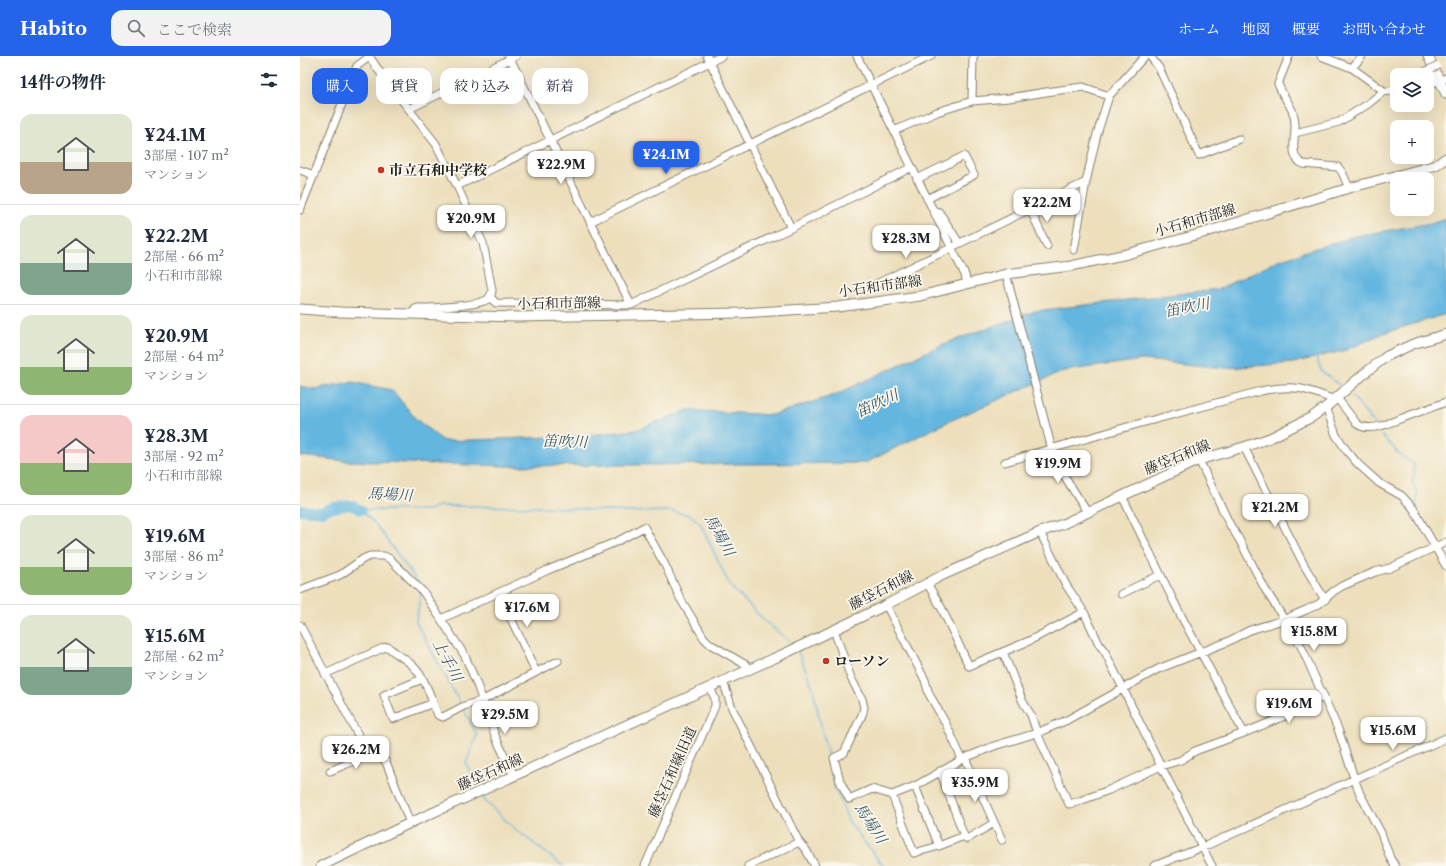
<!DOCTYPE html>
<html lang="ja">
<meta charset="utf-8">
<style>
:root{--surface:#fff;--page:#f2f2f3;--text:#1f2937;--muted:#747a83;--line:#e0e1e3;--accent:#2563eb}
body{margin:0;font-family:"Libre Caslon Text","Noto Serif JP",serif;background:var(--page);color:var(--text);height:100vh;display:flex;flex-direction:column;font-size:15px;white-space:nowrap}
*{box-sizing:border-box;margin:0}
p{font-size:13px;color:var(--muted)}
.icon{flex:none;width:22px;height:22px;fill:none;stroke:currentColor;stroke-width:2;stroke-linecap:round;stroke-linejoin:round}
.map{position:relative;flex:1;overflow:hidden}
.details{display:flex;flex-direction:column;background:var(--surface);width:300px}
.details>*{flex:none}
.banner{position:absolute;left:12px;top:12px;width:380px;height:36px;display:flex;gap:8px}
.buttons{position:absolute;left:1090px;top:12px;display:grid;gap:8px}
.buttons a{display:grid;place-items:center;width:44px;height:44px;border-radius:8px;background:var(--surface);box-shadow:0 4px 16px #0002;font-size:20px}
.price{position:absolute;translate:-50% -34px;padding:0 9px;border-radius:8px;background:#fff;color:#222;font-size:13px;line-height:26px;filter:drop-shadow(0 1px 2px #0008)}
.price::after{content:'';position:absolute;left:50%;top:24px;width:12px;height:9px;margin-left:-6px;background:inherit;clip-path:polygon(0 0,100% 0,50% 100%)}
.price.current{background:var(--accent);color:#fff}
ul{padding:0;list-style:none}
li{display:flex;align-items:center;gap:12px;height:100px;padding:0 20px}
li+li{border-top:1px solid var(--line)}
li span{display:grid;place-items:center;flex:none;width:112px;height:80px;border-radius:12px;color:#555}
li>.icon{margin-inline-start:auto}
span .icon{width:48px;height:48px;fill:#fffc;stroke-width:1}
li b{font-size:17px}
h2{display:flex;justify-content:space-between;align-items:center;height:48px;padding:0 20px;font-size:17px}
.chip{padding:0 14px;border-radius:12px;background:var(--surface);box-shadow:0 4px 16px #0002;font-size:14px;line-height:36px}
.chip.current{background:var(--accent);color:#fff}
header{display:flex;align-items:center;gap:24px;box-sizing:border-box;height:56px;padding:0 20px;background:var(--accent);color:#fff}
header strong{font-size:19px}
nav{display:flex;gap:22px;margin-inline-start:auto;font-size:14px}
.search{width:280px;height:36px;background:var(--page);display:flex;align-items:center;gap:10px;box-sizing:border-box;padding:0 14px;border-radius:12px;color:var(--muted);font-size:15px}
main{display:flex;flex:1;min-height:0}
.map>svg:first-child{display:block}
.water{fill:#64b6e0;stroke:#40697e}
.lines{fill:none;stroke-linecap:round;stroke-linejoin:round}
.stream{stroke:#64b6e0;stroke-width:1.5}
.river{stroke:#64b6e0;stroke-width:10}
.minor-casing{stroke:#847e6c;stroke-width:9}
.major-casing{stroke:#847e6c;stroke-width:11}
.minor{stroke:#fff;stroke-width:7}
.major{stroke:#fff;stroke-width:9}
.minor-bridge-casing{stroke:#847e6c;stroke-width:9;stroke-linecap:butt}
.minor-bridge{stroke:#fff;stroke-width:7}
.poi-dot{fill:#c8321e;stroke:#fbf7ec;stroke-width:1.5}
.labels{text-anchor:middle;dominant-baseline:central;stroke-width:3.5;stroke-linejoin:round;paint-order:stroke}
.poi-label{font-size:14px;font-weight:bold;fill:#1c1c1c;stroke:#fbf7ec;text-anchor:start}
.street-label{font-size:14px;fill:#1c1c1c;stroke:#fbf7ec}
.water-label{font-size:15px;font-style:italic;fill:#395a6a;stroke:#fbf7ec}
</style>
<header>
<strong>Habito</strong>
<div class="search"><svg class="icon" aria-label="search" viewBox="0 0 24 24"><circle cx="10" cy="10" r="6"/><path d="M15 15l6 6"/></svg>ここで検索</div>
<nav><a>ホーム</a><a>地図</a><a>概要</a><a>お問い合わせ</a></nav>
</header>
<main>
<section class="details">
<h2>14件の物件<svg class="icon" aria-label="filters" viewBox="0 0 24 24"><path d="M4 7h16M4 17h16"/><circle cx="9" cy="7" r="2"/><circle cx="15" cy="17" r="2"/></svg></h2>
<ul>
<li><span style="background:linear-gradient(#dfe7d0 60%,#b9a48a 0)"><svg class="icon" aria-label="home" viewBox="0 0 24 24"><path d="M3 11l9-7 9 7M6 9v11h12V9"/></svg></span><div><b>¥24.1M</b><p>3部屋 · 107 m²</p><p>マンション</p></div></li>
<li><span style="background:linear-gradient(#dfe7d0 60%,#7fa58c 0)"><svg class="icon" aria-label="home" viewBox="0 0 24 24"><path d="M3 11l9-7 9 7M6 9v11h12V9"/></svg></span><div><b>¥22.2M</b><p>2部屋 · 66 m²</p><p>小石和市部線</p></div></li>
<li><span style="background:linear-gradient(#dfe7d0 65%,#8fb573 0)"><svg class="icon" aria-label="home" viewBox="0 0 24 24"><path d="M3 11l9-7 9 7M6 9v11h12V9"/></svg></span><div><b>¥20.9M</b><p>2部屋 · 64 m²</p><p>マンション</p></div></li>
<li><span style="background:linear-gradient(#f6c9c9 60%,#8fb573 0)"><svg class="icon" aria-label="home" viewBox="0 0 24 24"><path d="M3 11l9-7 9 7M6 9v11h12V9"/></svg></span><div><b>¥28.3M</b><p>3部屋 · 92 m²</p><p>小石和市部線</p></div></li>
<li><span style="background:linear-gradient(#dfe7d0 65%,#8fb573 0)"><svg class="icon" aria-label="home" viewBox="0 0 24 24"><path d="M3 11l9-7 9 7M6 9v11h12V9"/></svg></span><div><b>¥19.6M</b><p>3部屋 · 86 m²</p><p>マンション</p></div></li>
<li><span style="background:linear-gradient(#dfe7d0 65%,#7fa58c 0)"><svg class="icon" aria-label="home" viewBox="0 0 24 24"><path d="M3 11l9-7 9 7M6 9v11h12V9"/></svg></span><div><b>¥15.6M</b><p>2部屋 · 62 m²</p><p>マンション</p></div></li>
</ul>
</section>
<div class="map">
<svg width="1146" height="810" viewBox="0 0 1146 810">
<rect width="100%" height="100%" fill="#fbf7ec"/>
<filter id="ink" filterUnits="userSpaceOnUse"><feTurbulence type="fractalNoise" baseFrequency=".025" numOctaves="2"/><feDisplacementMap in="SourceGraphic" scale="8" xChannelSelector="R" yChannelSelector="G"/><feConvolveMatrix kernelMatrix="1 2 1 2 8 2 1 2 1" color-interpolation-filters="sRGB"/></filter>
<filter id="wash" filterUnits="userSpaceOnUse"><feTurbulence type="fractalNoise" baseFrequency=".012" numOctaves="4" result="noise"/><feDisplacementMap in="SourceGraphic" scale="16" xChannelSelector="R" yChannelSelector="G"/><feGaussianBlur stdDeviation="0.9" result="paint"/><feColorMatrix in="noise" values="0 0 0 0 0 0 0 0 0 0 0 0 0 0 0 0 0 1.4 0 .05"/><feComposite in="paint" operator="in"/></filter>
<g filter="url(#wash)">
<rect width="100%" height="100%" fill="#eddfbc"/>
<path class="water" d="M1146,162V258L1084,277L1046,294L993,307L926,312L842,304L764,315L645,367L565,407L205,410L45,405L0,400V330L14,333L52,326L92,334L116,363L143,385L280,380L336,374L388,354L472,359L535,339L641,289L735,255L919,233L978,204L1055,180L1131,167Z"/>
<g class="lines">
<path class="stream" d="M1016,300L1021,315L1042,331
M1052,340L1075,369
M1082,380L1099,398L1114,408V420L1112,426L1117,436V453
M61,454H129L135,451L140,450L248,451L327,456L370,455L390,459L400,467L430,530L466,566L494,589
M61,454L76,469L117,525
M121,537L116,566L161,649
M498,596L512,629L535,732L549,766L583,810
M163,652L177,679L166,707L177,732
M181,739L186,746L215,773L263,810"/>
<path class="river" d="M0,454L22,456L30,452L51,449L61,454"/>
</g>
</g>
<g filter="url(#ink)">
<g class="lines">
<defs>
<path id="minor" d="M69,0L79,15L136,88L157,130L183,187L192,234C192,238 191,240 188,243C179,250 131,252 118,252L115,253L113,258
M209,0L331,249
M407,0L491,172
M557,0L665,219L667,228
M850,0L859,12L899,99L939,83
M989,0L978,28C983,42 995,52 995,68C996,80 988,101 1003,108L1038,111L1042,116L1049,132
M1021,0L1052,12L1084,35L1097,36
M1052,12L1062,0
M1127,29L1146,22
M672,45L673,1L674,0
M109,53L216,0
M594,75L637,56L672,45L709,42L746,36L783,31L809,40
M995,77L1039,66L1068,48L1084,35
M0,114L14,119
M617,123L664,100L674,119L627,143
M157,130L422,0
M730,153L747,190
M0,154L57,10L69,1
M633,154L639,156L659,187
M290,166L631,0
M656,189L786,126
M774,194L786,126L797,78L809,40L845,0
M706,218L751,390L762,416L787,456
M572,230L649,193
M190,241L196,247L331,249L491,172L612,111
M1037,342L1057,368C1064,373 1073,372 1081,370L1146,346
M1026,351L1036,379L1047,395L1058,408L1079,427L1102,440L1113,452L1146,510
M944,391L1004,509L1025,544
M899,404L930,469L939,483L965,533L1001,590L1038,673L1054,722L1060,738L1081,777L1090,802L1095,810
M705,406L834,369L961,335C994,328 1004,332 1035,344
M822,440L878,554L944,677
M740,476L766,529L784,556L799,588L805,596L861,710L912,810
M627,527L641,551L669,610L729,585L784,556
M0,534L40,519L63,503L70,500H84L90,503L124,537L165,600L176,626L196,682L214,720
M199,537L236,616
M821,538L860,519
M586,549L625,624L629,638L646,668L662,703
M141,563L248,514L318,485L344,471L365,509L380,542L404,582L410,588L446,609L448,614
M0,569L59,681C67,691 78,697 86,706L110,767
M534,574L551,622L562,643L564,652L562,659L544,697L534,702L540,725L549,743L572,733L592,739L615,730L665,702L694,690L737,677L767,664L858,613L927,586L950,574L983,564L1006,554L1019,548L1034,535L1042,530L1075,516L1090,512L1146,486
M703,596L723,646L731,659L737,677L769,748L777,746L809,734L861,710L881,704L895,695L944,677L987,659L1024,640
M25,618L83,592L88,591C96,598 106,603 113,610C126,623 131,643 138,659L143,661L164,650L183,644L258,605
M122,623L84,639L93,663L133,647
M423,625L432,652L499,786L506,794L515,810
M665,702L702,784
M30,715L75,696
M640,715L664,780L667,783L694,767
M615,730L639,790
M592,739L614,797L639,790L664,780
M345,810L415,650V643L410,631
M448,810L499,786
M854,810L903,791L1146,682"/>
<path id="major" d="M1128,0L1146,38
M0,253L41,256L216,261L441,257L538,251L620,240L706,218L771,210L827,198L903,177L1049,132L1125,112L1136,109L1146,102
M21,810L110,767L490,595L586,549L641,520L740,476L763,468L899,404L944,391L970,382L1012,361L1026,351L1065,317L1087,300L1113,288L1146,278"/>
</defs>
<use href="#minor" class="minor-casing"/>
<use href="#major" class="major-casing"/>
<use href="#minor" class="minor"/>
<use href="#major" class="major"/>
<defs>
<path id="minor-bridge" d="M1124,16L1137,10"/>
</defs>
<use href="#minor-bridge" class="minor-bridge-casing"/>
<use href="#minor-bridge" class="minor-bridge"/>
</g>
</g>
<g class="poi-dot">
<circle cx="81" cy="114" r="4"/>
<circle cx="526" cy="605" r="4"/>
</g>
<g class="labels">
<g class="poi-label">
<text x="89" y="114">市立石和中学校</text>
<text x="534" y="605">ローソン</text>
</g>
<g class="street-label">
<text transform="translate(895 164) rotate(-16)">小石和市部線</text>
<text transform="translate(580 230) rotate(-8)">小石和市部線</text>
<text transform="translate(259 247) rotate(-1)">小石和市部線</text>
<text transform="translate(877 401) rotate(-22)">藤垈石和線</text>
<text transform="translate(581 534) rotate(-27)">藤垈石和線</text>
<text transform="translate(190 716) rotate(-24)">藤垈石和線</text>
<text transform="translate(372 716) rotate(-66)">藤垈石和線旧道</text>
</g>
<g class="water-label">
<text transform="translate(887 251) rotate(-11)">笛吹川</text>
<text transform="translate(577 347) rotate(-25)">笛吹川</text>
<text transform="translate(265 385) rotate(2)">笛吹川</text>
<text transform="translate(90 438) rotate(3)">馬場川</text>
<text transform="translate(420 479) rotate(61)">馬場川</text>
<text transform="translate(148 604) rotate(62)">上手川</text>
<text transform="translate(571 767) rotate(57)">馬場川</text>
</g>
</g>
</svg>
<div class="buttons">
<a><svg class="icon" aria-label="layers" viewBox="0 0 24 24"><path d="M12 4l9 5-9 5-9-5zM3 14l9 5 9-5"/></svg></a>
<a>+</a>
<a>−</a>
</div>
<b class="price current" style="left:366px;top:119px">¥24.1M</b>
<b class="price" style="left:261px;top:129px">¥22.9M</b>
<b class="price" style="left:747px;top:167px">¥22.2M</b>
<b class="price" style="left:171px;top:183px">¥20.9M</b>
<b class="price" style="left:606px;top:203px">¥28.3M</b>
<b class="price" style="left:758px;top:428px">¥19.9M</b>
<b class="price" style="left:975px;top:472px">¥21.2M</b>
<b class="price" style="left:227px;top:572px">¥17.6M</b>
<b class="price" style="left:1014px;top:596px">¥15.8M</b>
<b class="price" style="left:989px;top:668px">¥19.6M</b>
<b class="price" style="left:205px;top:679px">¥29.5M</b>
<b class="price" style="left:1093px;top:695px">¥15.6M</b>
<b class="price" style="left:56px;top:714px">¥26.2M</b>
<b class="price" style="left:675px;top:747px">¥35.9M</b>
<div class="banner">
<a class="chip current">購入</a>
<a class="chip">賃貸</a>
<a class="chip">絞り込み</a>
<a class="chip">新着</a>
</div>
</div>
</main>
